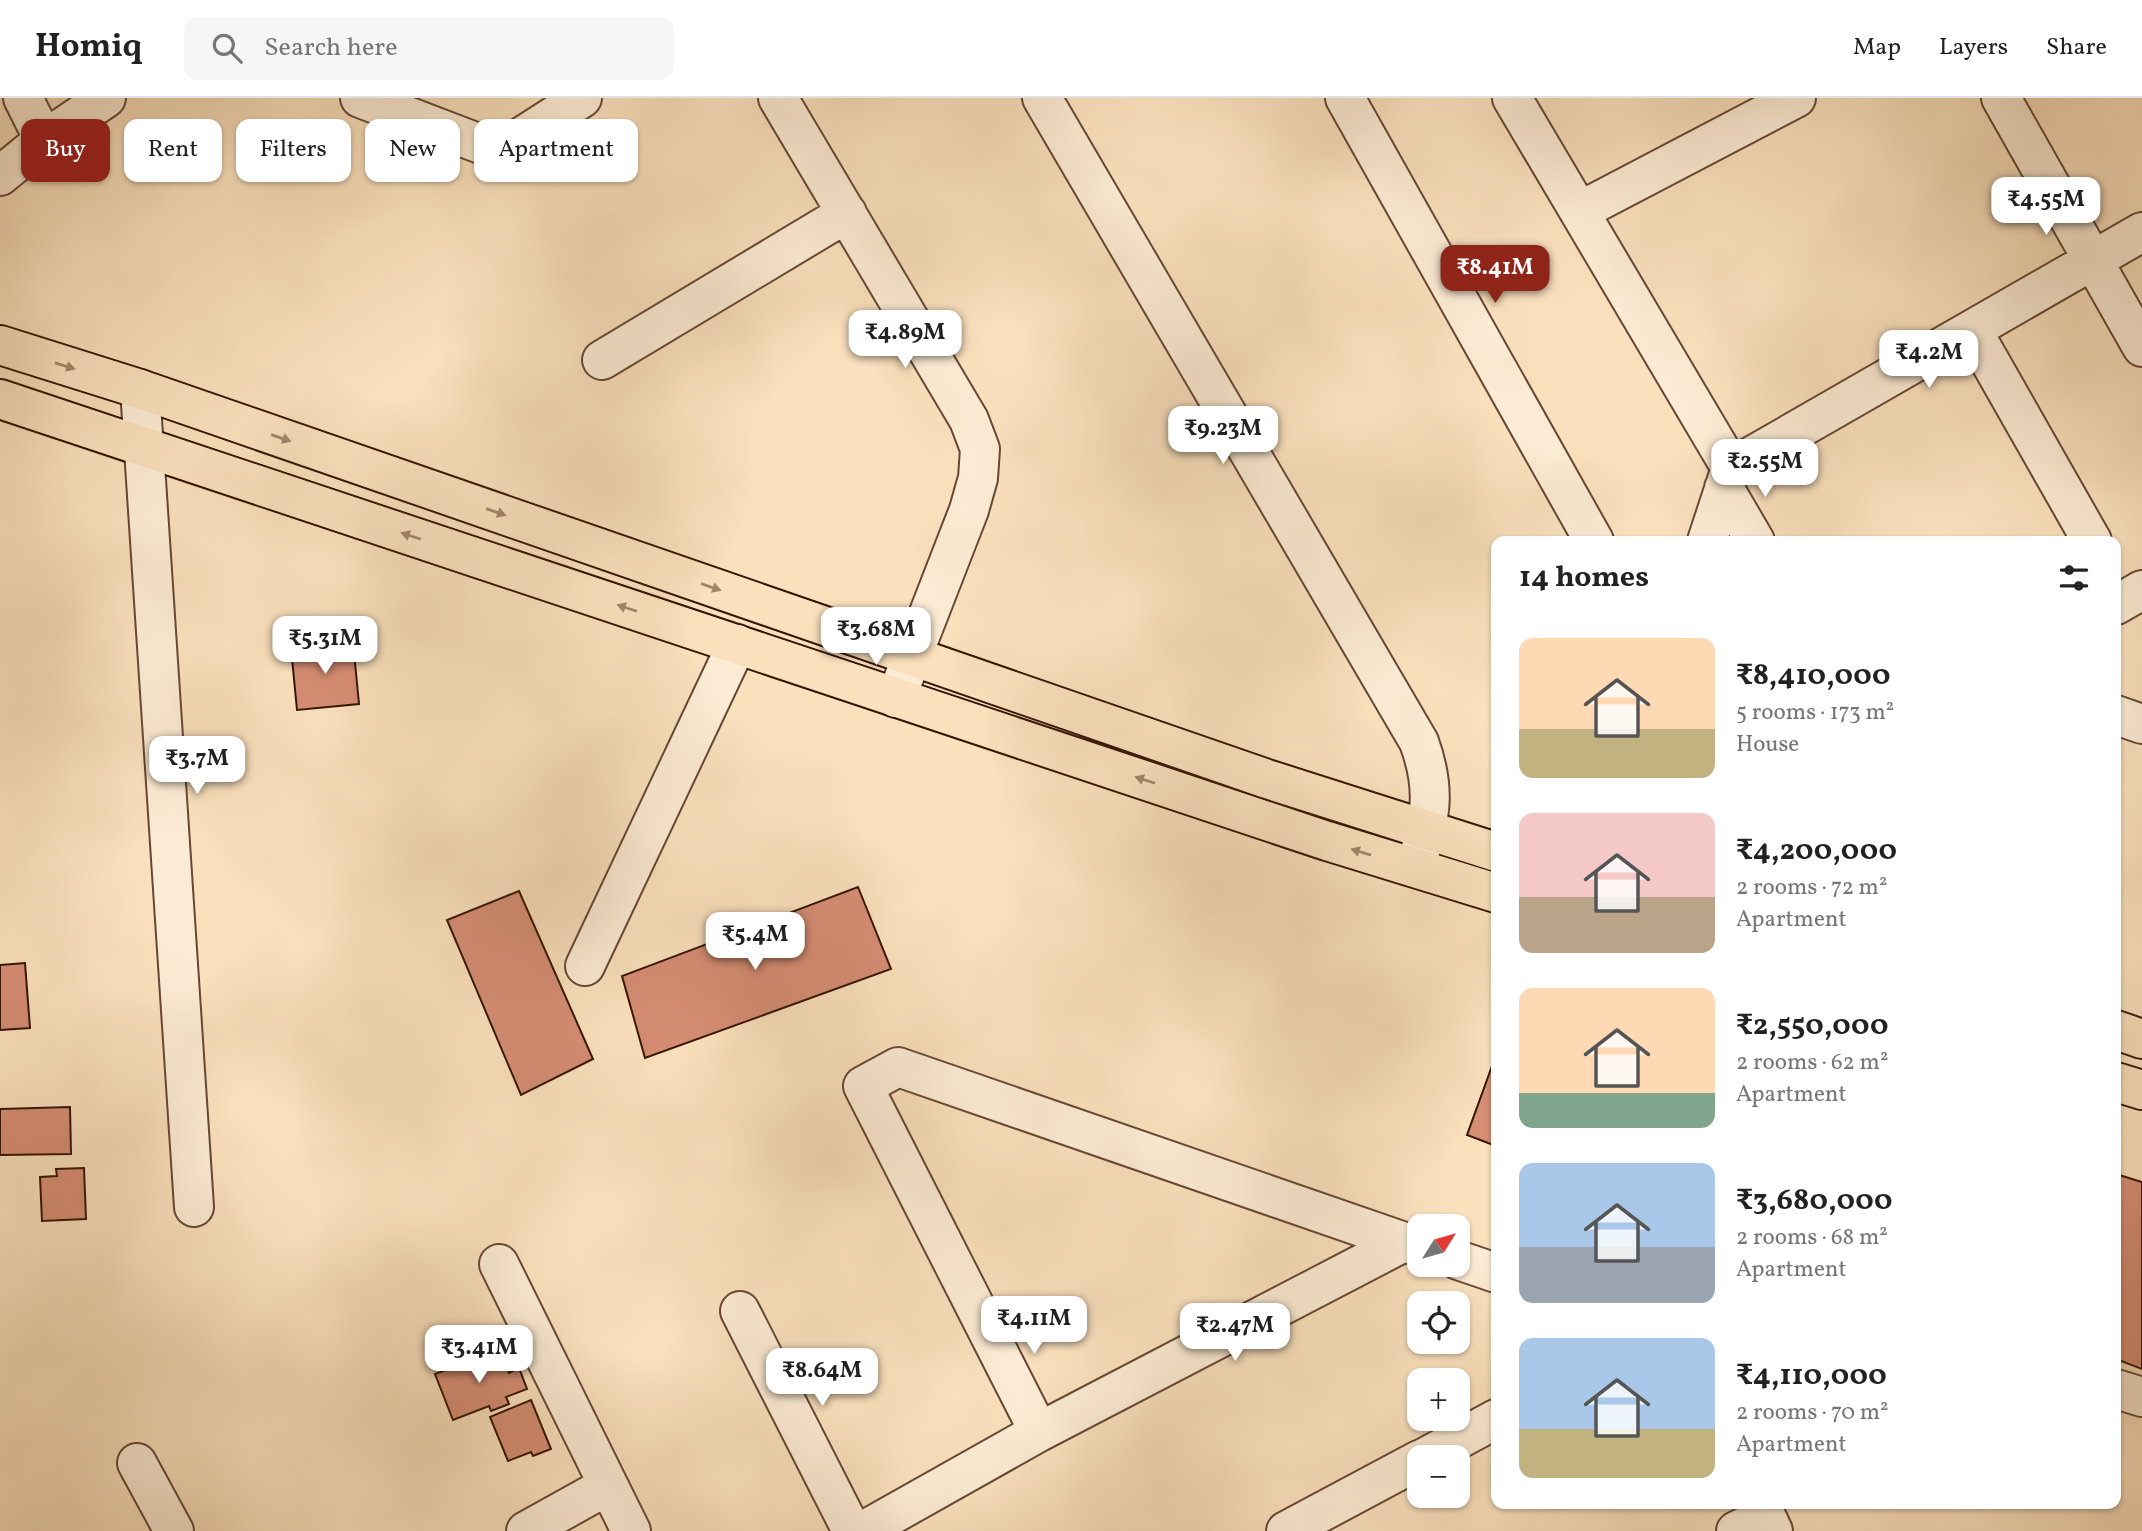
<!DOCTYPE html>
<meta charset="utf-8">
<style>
:root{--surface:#fff;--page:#f6f6f6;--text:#222;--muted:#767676;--line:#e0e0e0;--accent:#8f2418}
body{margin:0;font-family:Vollkorn,serif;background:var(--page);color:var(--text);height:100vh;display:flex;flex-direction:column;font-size:26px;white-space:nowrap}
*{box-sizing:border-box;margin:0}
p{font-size:23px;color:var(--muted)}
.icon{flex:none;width:38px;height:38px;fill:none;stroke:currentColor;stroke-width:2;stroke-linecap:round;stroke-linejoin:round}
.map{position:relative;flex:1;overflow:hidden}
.details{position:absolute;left:1491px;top:438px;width:630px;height:973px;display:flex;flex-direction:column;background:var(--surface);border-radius:14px;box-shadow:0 2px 5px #0004}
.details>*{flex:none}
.banner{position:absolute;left:21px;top:21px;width:665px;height:63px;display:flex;gap:14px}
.needle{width:46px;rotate:53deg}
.buttons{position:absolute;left:1407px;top:1116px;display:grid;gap:14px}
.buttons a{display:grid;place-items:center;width:63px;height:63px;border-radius:14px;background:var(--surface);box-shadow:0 2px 5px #0004;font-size:35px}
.price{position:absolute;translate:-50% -60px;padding:0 16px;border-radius:14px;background:#fff;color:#222;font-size:23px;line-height:46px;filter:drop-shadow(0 2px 4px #0008)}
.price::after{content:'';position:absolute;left:50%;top:42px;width:21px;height:16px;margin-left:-10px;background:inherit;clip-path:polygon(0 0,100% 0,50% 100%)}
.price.active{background:var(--accent);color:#fff}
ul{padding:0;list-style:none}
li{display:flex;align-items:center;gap:21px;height:175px;padding:0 28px}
li span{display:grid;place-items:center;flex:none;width:196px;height:140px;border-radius:14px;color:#555}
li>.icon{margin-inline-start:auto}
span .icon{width:84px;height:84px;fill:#fffc;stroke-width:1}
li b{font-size:30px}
h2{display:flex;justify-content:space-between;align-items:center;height:84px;padding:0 28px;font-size:30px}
.tag{padding:0 24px;border-radius:14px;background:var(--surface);box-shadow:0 2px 5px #0004;font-size:24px;line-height:63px}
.tag.active{background:var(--accent);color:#fff}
header{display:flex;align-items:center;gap:42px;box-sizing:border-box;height:98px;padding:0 35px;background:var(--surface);border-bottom:2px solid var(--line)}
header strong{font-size:33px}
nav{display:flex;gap:38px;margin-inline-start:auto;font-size:24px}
.search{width:490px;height:63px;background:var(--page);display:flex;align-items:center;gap:18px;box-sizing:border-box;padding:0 24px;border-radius:14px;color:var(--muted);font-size:26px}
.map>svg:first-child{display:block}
.building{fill:#d58d74;stroke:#361606;stroke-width:2}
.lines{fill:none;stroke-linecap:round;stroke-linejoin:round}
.minor-casing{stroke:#674834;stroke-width:42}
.major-casing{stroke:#361606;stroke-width:42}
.minor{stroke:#fcebd4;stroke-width:38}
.major{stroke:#fae0bd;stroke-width:38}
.oneway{fill:#a2856b}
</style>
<header>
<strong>Homiq</strong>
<div class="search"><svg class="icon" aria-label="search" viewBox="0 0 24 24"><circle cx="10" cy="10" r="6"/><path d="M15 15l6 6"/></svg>Search here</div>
<nav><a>Map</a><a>Layers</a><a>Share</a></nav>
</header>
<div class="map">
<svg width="2142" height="1433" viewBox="0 0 2142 1433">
<rect width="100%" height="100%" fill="#fae0bd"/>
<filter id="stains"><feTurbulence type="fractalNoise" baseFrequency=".00286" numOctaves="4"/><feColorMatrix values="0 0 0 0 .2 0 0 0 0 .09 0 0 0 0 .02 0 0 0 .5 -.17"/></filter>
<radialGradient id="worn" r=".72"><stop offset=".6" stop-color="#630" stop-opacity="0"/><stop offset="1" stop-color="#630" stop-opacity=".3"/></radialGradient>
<path class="building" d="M353,544L359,606L297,612L291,550Z
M858,789L891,871L645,960L622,878Z
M519,793L593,961L521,997L447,822Z
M25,865L30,930L0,932V867Z
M1496,957V1048L1467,1037Z
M70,1009L71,1056L0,1057V1011Z
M84,1070L86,1121L42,1123L40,1079L57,1078L56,1071Z
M2116,1076L2142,1084V1271L2116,1261Z
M499,1251L509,1275L519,1270L527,1291L506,1299L509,1306L491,1313L489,1308L453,1322L435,1276Z
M531,1302L551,1351L533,1358L531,1354L508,1363L490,1319Z"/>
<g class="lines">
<defs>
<path id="minor" d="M360,0L491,50L512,45L582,0
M778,0L969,322L980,351L978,380L969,412L896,600
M1042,0L1419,644C1436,691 1431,717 1417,764
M1345,0L1594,443
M1512,0L1731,370
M2001,0L2142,249
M44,42L106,0
M0,78L44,42L23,0
M1580,113L1796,0
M1972,232L2092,443
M602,262L847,115
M140,291L194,1109
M1724,390L1755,443
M1707,443L1731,370L2142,134
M2116,507L2142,492
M2116,617L2142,626
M585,868L737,546
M1458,1162L1496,1175
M499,1166L631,1433
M740,1213L852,1433
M2116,1291L2142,1299
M1039,1334L1404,1144
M1424,1360L1496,1321
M137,1365L174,1433
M526,1433L607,1388
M863,1433L1039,1334L863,988L898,969L1419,1149
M1286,1433L1419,1362
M1736,1433L1766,1418L1773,1433"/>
<path id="major" d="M0,247L140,291L1267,681L1496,754
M0,301L1327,743L1496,795
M2116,932L2142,941
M2116,984L2142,992"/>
</defs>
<use href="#minor" class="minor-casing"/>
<use href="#major" class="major-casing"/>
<use href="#minor" class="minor"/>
<use href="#major" class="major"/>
</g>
<defs><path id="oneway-solid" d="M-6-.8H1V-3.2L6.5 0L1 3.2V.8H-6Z" transform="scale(1.75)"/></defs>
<g class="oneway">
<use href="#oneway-solid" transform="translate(65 268) rotate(17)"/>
<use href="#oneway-solid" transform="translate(281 340) rotate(19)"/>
<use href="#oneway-solid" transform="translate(496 414) rotate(19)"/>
<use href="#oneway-solid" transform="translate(411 438) rotate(-162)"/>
<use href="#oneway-solid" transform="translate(711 489) rotate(19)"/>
<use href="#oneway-solid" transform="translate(627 510) rotate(-162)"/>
<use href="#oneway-solid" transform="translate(1145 682) rotate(-162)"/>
<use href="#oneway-solid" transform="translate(1361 754) rotate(-163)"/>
</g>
<rect width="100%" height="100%" filter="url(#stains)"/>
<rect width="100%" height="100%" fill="url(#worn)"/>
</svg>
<div class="buttons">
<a><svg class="needle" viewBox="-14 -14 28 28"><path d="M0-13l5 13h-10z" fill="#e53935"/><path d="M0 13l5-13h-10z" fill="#767676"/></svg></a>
<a><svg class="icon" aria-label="locate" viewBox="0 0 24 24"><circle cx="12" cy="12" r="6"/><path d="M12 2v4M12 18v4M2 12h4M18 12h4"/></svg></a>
<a>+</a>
<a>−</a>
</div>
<b class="price" style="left:2046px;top:139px">₹4.55M</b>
<b class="price active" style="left:1495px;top:207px">₹8.41M</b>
<b class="price" style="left:905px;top:272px">₹4.89M</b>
<b class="price" style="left:1929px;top:292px">₹4.2M</b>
<b class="price" style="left:1223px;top:368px">₹9.23M</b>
<b class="price" style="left:1765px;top:401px">₹2.55M</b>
<b class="price" style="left:876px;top:569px">₹3.68M</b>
<b class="price" style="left:325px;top:578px">₹5.31M</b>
<b class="price" style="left:197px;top:698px">₹3.7M</b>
<b class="price" style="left:755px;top:874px">₹5.4M</b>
<b class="price" style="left:1034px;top:1258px">₹4.11M</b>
<b class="price" style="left:1235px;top:1265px">₹2.47M</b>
<b class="price" style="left:479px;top:1287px">₹3.41M</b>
<b class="price" style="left:822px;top:1310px">₹8.64M</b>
<div class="banner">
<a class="tag active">Buy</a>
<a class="tag">Rent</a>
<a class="tag">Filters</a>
<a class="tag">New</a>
<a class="tag">Apartment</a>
</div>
<section class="details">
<h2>14 homes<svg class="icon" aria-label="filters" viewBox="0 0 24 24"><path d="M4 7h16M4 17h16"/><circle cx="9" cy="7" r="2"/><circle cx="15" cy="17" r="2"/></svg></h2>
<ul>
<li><span style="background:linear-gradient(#ffd9b3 65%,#c2b280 0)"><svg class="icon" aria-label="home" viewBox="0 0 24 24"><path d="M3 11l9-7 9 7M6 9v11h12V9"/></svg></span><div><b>₹8,410,000</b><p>5 rooms · 173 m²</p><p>House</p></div></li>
<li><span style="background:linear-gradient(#f6c9c9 60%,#b9a48a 0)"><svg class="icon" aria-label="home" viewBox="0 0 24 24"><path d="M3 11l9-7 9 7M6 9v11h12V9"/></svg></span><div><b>₹4,200,000</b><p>2 rooms · 72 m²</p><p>Apartment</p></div></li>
<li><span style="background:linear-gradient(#ffd9b3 75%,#7fa58c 0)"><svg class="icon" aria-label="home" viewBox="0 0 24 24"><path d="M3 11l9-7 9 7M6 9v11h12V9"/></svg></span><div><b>₹2,550,000</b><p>2 rooms · 62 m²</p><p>Apartment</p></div></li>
<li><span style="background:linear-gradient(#a9c7e8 60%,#9aa5b1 0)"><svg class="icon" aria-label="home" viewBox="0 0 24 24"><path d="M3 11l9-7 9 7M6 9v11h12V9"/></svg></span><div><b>₹3,680,000</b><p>2 rooms · 68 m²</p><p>Apartment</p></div></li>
<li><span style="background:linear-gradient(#a9c7e8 65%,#c2b280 0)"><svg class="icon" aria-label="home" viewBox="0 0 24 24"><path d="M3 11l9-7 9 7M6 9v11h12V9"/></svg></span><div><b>₹4,110,000</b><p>2 rooms · 70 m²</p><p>Apartment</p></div></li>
</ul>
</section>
</div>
